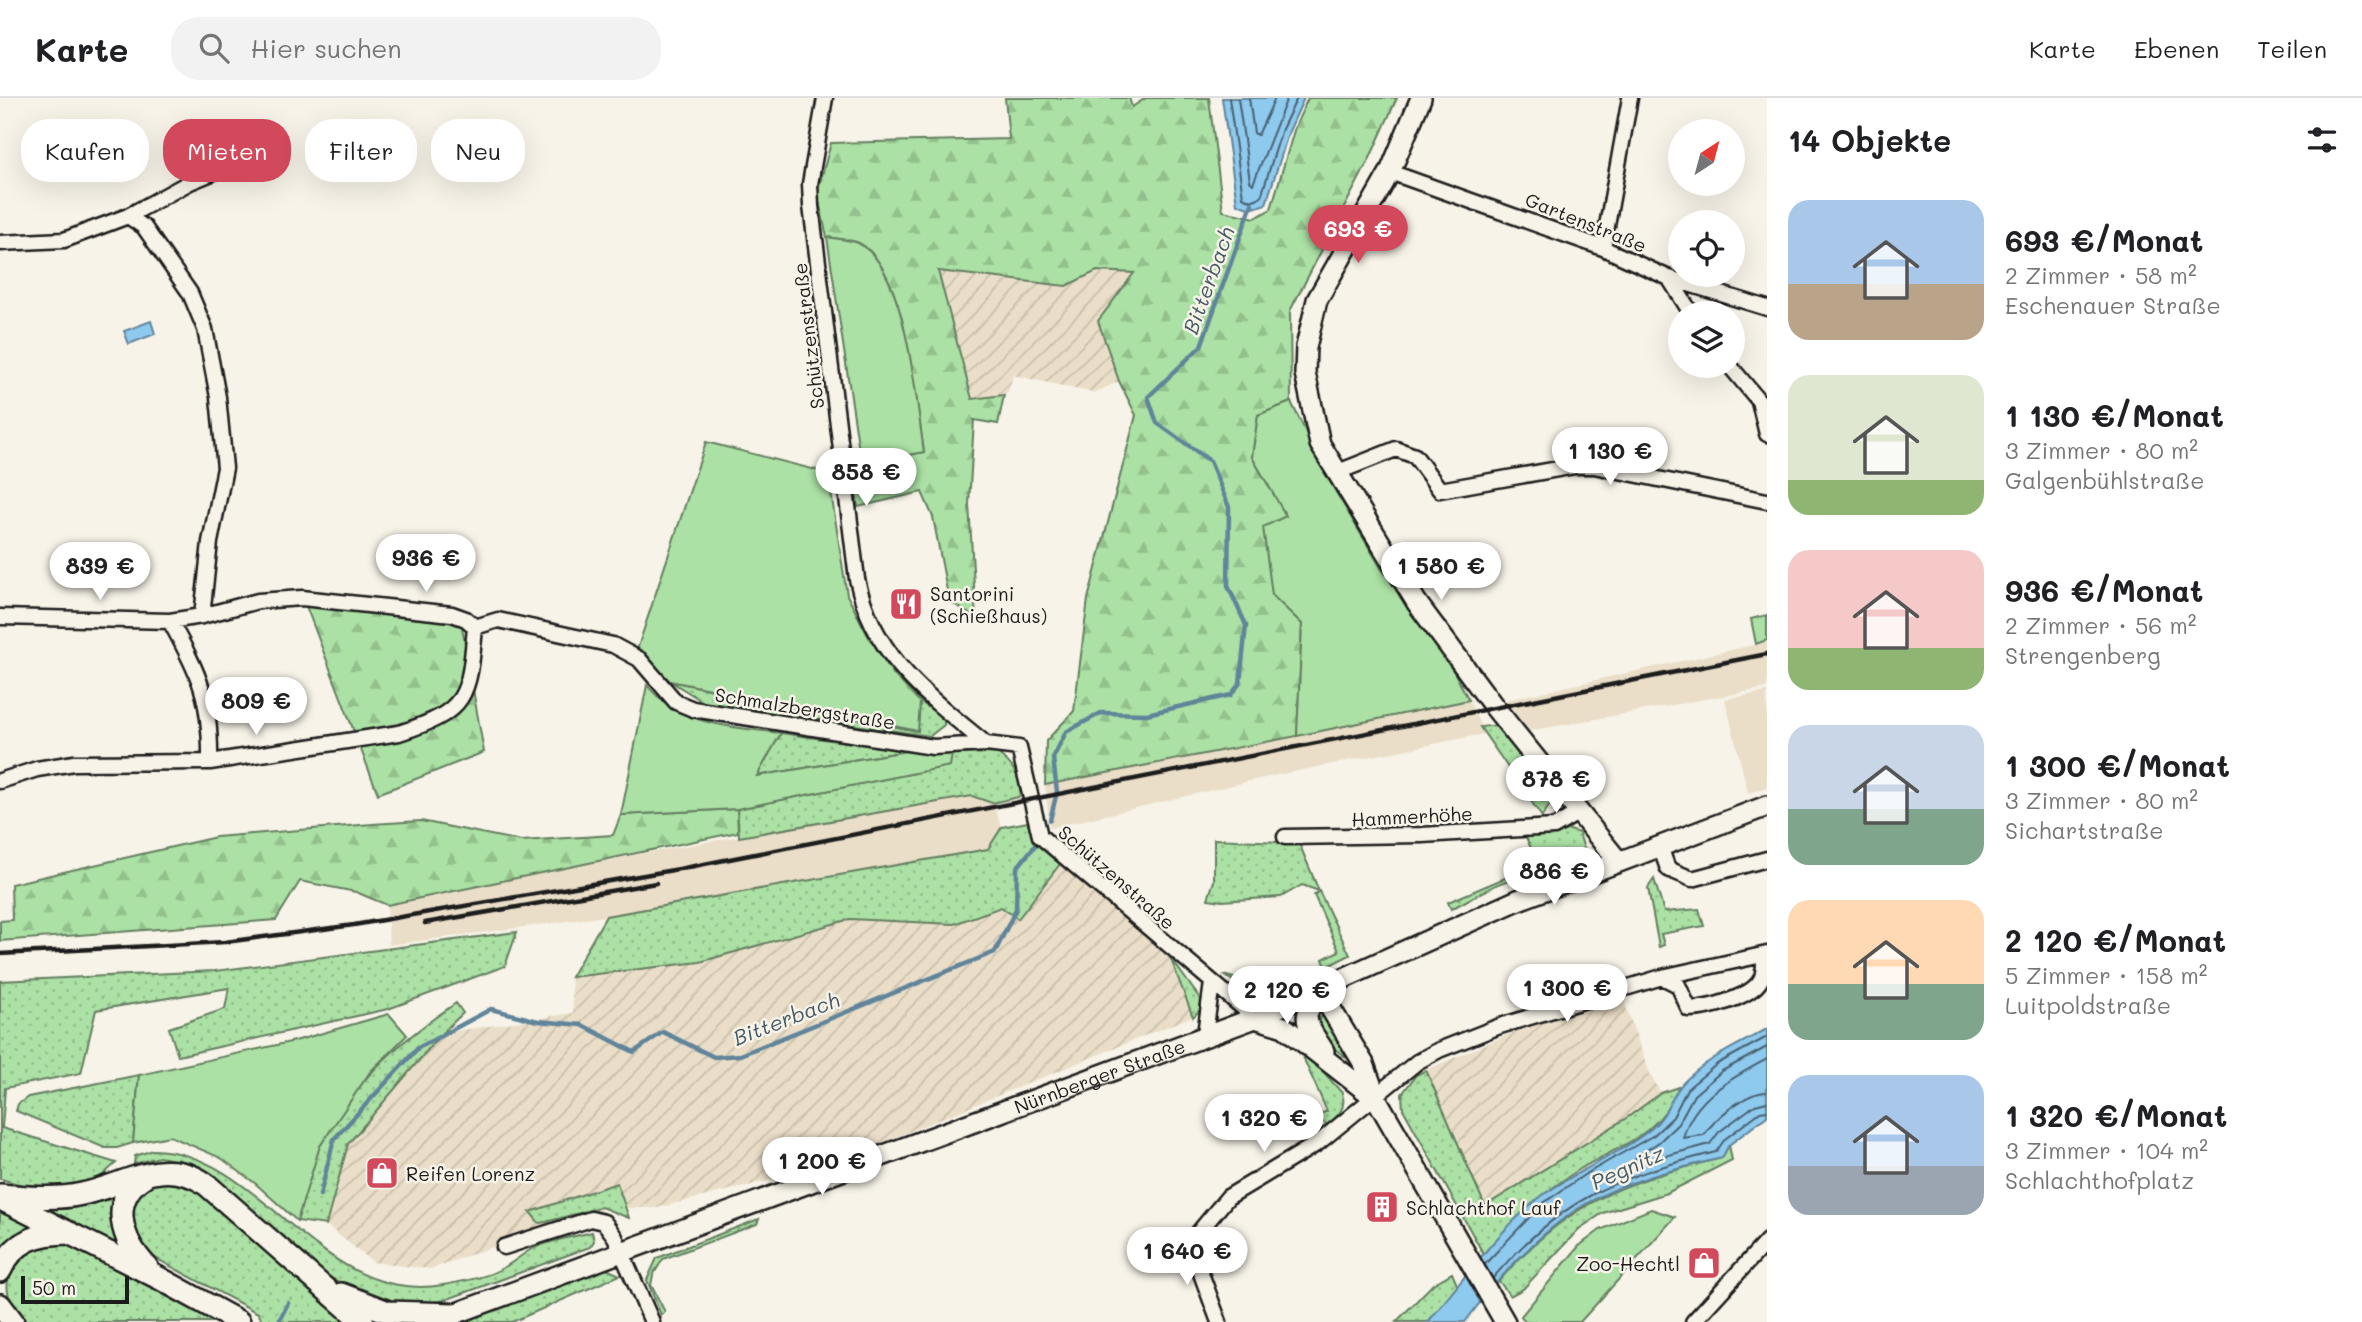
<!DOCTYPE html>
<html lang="de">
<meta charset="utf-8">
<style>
:root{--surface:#fff;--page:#f2f2f2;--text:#202124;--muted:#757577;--line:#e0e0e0;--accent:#d1495b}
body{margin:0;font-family:Mali,sans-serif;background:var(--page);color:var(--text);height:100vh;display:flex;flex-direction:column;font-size:26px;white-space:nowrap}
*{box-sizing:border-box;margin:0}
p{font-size:23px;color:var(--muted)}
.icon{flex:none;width:38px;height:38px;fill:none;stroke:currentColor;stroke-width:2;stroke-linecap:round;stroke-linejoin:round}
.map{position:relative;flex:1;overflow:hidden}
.side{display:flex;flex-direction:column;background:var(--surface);width:595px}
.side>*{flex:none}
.hud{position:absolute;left:21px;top:21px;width:665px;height:63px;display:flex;gap:14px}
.needle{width:46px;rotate:36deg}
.buttons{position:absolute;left:1668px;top:21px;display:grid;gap:14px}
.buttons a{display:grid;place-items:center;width:77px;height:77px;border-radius:50%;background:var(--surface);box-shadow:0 7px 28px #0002;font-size:35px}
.scale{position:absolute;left:21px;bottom:18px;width:108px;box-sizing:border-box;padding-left:7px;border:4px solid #1c1c1c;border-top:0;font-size:19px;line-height:24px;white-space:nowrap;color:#1c1c1c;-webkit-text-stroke:5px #f7f3e8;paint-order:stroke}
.price{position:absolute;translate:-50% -60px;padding:0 16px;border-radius:24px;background:#fff;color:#222;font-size:23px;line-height:46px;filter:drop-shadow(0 2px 4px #0008)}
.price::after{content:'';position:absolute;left:50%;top:42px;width:21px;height:16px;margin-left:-10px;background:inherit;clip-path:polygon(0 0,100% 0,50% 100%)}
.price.selected{background:var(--accent);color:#fff}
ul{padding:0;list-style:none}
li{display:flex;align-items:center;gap:21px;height:175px;padding:0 21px}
li span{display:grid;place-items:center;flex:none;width:196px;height:140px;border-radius:21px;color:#555}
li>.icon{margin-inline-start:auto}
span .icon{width:84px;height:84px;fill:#fffc;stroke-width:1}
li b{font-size:30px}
h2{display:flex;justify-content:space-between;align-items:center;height:84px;padding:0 21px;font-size:30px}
.pill{padding:0 24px;border-radius:28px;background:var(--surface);box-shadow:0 7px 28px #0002;font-size:24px;line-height:63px}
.pill.selected{background:var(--accent);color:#fff}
header{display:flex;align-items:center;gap:42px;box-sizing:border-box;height:98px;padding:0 35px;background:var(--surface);border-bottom:2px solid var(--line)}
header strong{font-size:33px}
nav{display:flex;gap:38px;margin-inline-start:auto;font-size:24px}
.search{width:490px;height:63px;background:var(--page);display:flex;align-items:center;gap:18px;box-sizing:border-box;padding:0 24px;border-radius:28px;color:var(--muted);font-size:26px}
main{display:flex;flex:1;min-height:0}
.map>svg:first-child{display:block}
.built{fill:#eadec8}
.industrial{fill:url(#industrial-furrows)}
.grass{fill:url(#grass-dots);stroke:#647e60;stroke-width:2}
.forest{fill:url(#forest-firs);stroke:#647e60;stroke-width:2}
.garden{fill:#abe1a4;stroke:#647e60;stroke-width:2}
.water{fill:#8ec9ee;stroke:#60849a;stroke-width:2}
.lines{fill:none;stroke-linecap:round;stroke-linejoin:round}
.shore{stroke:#4a6170;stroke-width:2}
.stream{stroke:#60849a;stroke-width:4.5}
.street-casing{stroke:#1c1c1c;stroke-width:19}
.secondary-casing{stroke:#1c1c1c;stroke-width:24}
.primary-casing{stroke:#1c1c1c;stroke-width:26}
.street{stroke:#f7f3e8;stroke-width:14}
.secondary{stroke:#f7f3e8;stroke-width:19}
.primary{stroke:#f7f3e8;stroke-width:21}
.rail{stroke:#1c1c1c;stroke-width:4.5}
.labels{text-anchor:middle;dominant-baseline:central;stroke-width:5;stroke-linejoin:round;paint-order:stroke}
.street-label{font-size:19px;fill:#1c1c1c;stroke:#f7f3e8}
.poi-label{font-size:19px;fill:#1c1c1c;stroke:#f7f3e8;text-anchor:start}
.water-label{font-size:21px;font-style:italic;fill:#445966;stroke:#f7f3e8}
</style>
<header>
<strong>Karte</strong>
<div class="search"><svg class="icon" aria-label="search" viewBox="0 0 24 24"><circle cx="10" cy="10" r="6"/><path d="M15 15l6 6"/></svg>Hier suchen</div>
<nav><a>Karte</a><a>Ebenen</a><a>Teilen</a></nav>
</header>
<main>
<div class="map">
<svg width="1767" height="1224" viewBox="0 0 1767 1224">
<defs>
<pattern id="industrial-furrows" width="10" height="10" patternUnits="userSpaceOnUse" patternTransform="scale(1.75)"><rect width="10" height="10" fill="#eadec8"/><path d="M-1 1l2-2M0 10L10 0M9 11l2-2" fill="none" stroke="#c8beab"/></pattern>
<pattern id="grass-dots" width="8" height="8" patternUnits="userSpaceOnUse" patternTransform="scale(1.75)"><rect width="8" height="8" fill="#abe1a4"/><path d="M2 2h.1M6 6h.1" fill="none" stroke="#93c08d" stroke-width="1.8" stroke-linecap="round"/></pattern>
<pattern id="forest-firs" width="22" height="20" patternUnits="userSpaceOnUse" patternTransform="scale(1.75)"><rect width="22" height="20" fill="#abe1a4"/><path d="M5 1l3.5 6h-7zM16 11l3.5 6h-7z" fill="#93c08d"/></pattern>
</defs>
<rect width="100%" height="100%" fill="#f7f3e8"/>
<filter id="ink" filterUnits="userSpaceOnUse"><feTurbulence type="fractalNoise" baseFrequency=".0143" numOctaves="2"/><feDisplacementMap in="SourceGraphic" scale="14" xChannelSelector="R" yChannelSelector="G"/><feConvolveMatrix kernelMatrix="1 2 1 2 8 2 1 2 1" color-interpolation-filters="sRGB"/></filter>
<g filter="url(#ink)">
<path class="built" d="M1767,544V590L1529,633L1506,602Z
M1767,594V690L1748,695L1725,601Z
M1469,602L1484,636L1272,678L1050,730L1045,687Z
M972,697L992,705L1002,729L988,751L606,818L389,847L387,807L601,763Z"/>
<path class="industrial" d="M938,173L1066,188L1097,173L1134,175L1098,223L1119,283L1094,295L1013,277L1009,292L1004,297L972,301Z
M1060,766L1170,860L1193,918L820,1070L657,1110H605L430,1171L373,1164L326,1127L348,1046L442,935L573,915L571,879L700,864L850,821L954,826L1002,809L1018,821Z
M1623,901L1650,976L1661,995L1629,1019L1485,1109L1426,972L1539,923Z"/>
<path class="grass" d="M670,583L917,633L920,604L944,619V627L930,638L707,606Z
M1499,627L1552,703L1542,719L1480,629Z
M781,635L907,653L756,678Z
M997,655C1014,667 1019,678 1023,698L992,705L972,698L739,739L737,711L949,668L952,656Z
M1028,724L1033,743L1060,766L1018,821L1001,809L954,826L850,821L700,864L571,879L606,818L988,751L1002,729Z
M1570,732L1579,735L1584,751L1578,756L1496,787L1451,811L1448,804L1538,766L1525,737Z
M1214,741L1299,745L1319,793L1302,787L1281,799L1222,803L1208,801L1214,783Z
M1654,781L1664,814L1699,811L1704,828L1661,836L1664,847L1659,849L1648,790Z
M517,834L505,868L388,911L178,958L169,930L225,911L229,890L96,912L81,975L5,990L2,1030L116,1065L94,1085L42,1092L0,1081V883L215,873Z
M1170,859L1201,902L1200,912L1193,919Z
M1223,877L1248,884L1291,882L1255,896Z
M456,905L463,915L442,935L348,1046L326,1127L297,1123C305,1099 309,1069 321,1046C355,982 397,945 456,905Z
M1325,917L1355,966L1323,942L1312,924Z
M1285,938L1300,947L1342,995C1347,1010 1338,1018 1327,1027L1316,1018L1327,1013L1298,948L1291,950Z
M1426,972L1485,1108L1628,1019L1661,995L1681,988C1654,1041 1628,1043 1580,1071C1543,1094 1511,1123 1484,1157L1403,1011L1402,996L1416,977Z
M139,977L133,1045L117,1050H105L16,1013L18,1006L28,999Z
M1729,1047L1732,1062L1667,1095L1603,1115L1579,1131L1523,1191L1510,1198L1499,1183C1567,1103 1624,1084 1722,1060Z
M153,1052C264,1054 318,1208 443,1187C460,1184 485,1180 499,1172C510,1167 520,1158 530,1152C548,1142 573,1139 592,1134L594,1143L590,1149L445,1202L413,1208L357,1193L327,1178L226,1089L193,1065L159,1059L134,1066L135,1058Z
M169,1082L204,1096L354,1224H263L258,1215L144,1154L133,1143L130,1106L151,1086Z
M617,1085L629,1120L601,1109L546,1124L539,1125L530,1114Z
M117,1090L116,1146L108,1145L37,1110Z
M0,1113L30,1127V1132L0,1157Z
M759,1121L757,1126L663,1161L653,1177L651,1187L665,1214L661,1217L647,1182L657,1160Z
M45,1143L67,1147L84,1154L215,1224H24C4,1203 4,1184 14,1158Z
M604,1170L620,1177L512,1224H461Z
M1452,1175L1458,1189L1428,1224H1396L1433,1186Z"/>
<path class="forest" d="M1005,0H1129L1132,9L1146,0H1209L1223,113L1255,120L1271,111L1295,29L1308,0H1397L1370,60L1290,213L1291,304L1258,317L1252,359L1287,418L1272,497L1302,525L1297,638L1045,687L1046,643L1074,613L1088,501L1136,317L1119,283L1098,223L1134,175L1097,173L1066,188L938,173L972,301L1004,297L998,326L974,322L969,406L976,520L949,503L933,419L922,394L858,409L853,369L924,354C915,302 907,171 859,145C851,141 836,141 827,139L817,95L831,45L1009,41Z
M306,508L461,523L484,654L378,696Z
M737,711L738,734L387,807L356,794L300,783L276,822L0,843V823L12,822L11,786L216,739L372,726L421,723L521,743L613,737L621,717Z"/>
<path class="garden" d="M827,139C836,141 850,141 858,145C907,169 916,304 924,354L861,366Z
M1291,304L1333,389L1381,470L1441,550L1469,602L1297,638L1302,526L1272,497L1263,429L1286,418L1252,359L1258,317Z
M706,344L828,375L847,497L867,536L893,576L920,604L918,633L670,583L637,552Z
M1767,517V542L1756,546L1751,521Z
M647,587C679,628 733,629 781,635L757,678L907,653L952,656L950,668L737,711L621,717Z
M1319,793L1350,857L1326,869L1323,861L1339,853L1314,797Z
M389,916L407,937L370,974L320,1048L297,1123L256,1086L221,1060L170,1038L133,1045L139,977L295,943Z
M1651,1111L1675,1119L1580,1224H1525L1521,1218L1579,1148L1600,1132Z"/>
<path class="water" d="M1222,0H1304L1289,33L1266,106L1251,111L1237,106Z
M151,223L155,236L129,246L124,233Z
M1767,931V1018L1729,1047L1722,1060C1677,1071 1630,1081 1589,1104C1541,1131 1498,1180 1465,1224H1428C1463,1182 1496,1135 1539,1100C1574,1073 1618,1058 1652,1030C1668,1016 1670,1000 1682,986C1705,961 1738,947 1767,931Z"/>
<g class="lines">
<path class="shore" d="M1229,0L1243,99L1251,103L1261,99L1282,31L1297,0
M1238,0L1250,83L1253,86L1287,0
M1249,0L1254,35L1258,37L1275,0
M1767,949L1722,973L1694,997L1678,1026L1659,1044L1636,1059L1635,1063L1639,1065L1710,1046L1719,1034L1755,1007L1767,1004
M1767,961C1733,979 1693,1000 1683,1040L1704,1037C1715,1020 1746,994 1767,994
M1485,1166L1542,1106L1584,1077L1654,1037L1673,1019L1687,991L1717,966L1767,939
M1493,1180C1562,1099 1617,1079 1716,1054L1725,1041L1760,1014L1767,1013"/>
<path class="stream" d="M1050,722L1057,694L1053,660L1066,634L1101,615L1147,616L1231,597L1240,585L1246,527L1228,488L1229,409L1210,363L1157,325L1148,299L1201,248L1252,106
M320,1097L334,1041L418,950L491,911L538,923L582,927L634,954L663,934L714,959L740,957L995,854L1016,811L1017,770L1036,746
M280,1221L288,1205"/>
<defs>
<path id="street" d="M825,0L810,86L811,108L857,481C874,560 927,597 986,646
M1390,74L1603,150L1669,180L1767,210
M128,118L144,129L190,195L205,231L218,299L225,370L210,444L202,518
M0,145L64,142L128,118L190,84L275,49
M1603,150L1630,0
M1669,180L1691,215
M1730,268L1759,303L1767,336
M1338,374L1396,351L1415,358L1440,392L1575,368H1594L1767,403
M0,519L170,523L202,518L258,503L302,500L452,516L466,521L475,529L498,522L613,547L639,561L676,604L693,611L933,649L986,646L1019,650L1040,738L1255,920
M170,523C200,577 211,601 210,664
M0,683L37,671L74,665L210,664L399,635C468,613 469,599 475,529
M1285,739L1422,737L1554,729L1579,714
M1660,748L1668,771L1692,781L1767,761
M1662,879L1678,887L1689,911C1707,911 1755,899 1762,879C1764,873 1764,864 1765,857
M1205,936L1212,885
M504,1149L591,1121L604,1124L615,1139L652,1224
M1219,1224L1199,1170L1198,1135L1228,1099L1318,1045L1417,964L1439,952L1500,928L1662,879L1767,856
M1693,1224L1767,1143"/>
<g id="secondary">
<path d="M1421,0L1390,74L1317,202L1306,249L1305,275L1320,346L1417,505L1492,606L1618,763"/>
<path d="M1326,890L1331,911L1364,966L1376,1000L1505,1224"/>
<path d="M1323,894C1297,919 1307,926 1324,953"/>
<path d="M1255,920L1284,929L1375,1000"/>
<path id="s1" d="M454,1216L1255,920L1518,802L1767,708"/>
</g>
<path id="primary" d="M145,1078C107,1101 122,1143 147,1169
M0,1097C28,1099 55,1102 82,1096C126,1087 165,1056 207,1087L363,1224
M5,1103L159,1180L239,1224
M0,1173C14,1142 38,1135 70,1135
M341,1196L388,1214L454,1216
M0,1207L13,1224"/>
</defs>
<use href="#street" class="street-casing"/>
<use href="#secondary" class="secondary-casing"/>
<use href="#primary" class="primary-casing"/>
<use href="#street" class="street"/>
<use href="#secondary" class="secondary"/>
<use href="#primary" class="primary"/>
<path class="rail" d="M425,825L656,785
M0,856L225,844L354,827L679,771L1767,556"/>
</g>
</g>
<defs>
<symbol id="restaurant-square" viewBox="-11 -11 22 22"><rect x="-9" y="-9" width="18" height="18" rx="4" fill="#d1495b" stroke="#f7f3e8"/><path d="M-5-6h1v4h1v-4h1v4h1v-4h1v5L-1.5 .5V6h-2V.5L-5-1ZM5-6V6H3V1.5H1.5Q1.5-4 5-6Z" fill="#fff"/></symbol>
<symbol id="shop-square" viewBox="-11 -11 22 22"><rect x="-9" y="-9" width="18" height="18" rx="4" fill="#d1495b" stroke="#f7f3e8"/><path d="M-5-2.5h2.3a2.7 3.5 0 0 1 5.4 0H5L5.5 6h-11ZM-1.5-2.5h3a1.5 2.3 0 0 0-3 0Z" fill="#fff"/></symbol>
<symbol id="building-square" viewBox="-11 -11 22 22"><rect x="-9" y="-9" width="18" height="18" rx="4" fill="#d1495b" stroke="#f7f3e8"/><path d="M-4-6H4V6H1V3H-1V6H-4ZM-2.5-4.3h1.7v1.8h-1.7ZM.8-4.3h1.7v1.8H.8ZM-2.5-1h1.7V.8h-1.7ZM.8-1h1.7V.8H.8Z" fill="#fff"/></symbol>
</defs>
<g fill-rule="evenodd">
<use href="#restaurant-square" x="887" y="487" width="38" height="38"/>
<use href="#shop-square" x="363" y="1056" width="38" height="38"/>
<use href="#building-square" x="1363" y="1090" width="38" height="38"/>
<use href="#shop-square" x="1685" y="1146" width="38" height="38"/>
</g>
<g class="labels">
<g class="street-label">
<text transform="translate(1586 124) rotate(22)">Gartenstraße</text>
<text transform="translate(808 238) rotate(-97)">Schützenstraße</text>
<text transform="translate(805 610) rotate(9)">Schmalzbergstraße</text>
<text transform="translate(1412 718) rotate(-3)">Hammerhöhe</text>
<text transform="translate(1117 779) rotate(41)">Schützenstraße</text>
<text stroke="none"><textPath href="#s1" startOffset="688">Nürnberger Straße</textPath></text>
</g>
<g class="poi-label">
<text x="930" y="495">Santorini<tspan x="930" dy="22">(Schießhaus)</tspan></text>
<text x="406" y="1075">Reifen Lorenz</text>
<text x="1406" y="1109">Schlachthof Lauf</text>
<text x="1680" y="1165" text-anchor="end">Zoo-Hechtl</text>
</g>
<g class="water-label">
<text transform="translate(1208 182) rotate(-70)">Bitterbach</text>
<text transform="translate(786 920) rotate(-21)">Bitterbach</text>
<text transform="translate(1627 1069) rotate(-24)">Pegnitz</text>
</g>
</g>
</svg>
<div class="buttons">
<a><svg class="needle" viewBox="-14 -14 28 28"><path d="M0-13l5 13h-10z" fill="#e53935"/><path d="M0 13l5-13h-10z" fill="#757577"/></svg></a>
<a><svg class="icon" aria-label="locate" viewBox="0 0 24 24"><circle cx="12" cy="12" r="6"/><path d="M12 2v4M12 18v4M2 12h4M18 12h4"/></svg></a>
<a><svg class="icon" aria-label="layers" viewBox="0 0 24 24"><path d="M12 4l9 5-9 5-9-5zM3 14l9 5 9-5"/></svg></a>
</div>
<div class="scale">50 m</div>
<b class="price selected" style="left:1358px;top:167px">693 €</b>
<b class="price" style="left:1610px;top:389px">1 130 €</b>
<b class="price" style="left:866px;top:410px">858 €</b>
<b class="price" style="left:426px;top:496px">936 €</b>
<b class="price" style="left:100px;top:504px">839 €</b>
<b class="price" style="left:1441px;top:504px">1 580 €</b>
<b class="price" style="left:256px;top:639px">809 €</b>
<b class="price" style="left:1556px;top:717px">878 €</b>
<b class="price" style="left:1554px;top:809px">886 €</b>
<b class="price" style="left:1567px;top:926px">1 300 €</b>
<b class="price" style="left:1287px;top:928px">2 120 €</b>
<b class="price" style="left:1264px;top:1056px">1 320 €</b>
<b class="price" style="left:822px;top:1099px">1 200 €</b>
<b class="price" style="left:1187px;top:1189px">1 640 €</b>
<div class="hud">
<a class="pill">Kaufen</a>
<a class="pill selected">Mieten</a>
<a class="pill">Filter</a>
<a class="pill">Neu</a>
</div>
</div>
<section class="side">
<h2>14 Objekte<svg class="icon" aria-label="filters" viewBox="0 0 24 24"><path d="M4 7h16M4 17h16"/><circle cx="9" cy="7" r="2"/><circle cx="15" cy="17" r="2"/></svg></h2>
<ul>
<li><span style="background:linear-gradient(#a9c7e8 60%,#b9a48a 0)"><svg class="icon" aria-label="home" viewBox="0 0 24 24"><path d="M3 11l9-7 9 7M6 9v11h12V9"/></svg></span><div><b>693 €/Monat</b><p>2 Zimmer · 58 m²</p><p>Eschenauer Straße</p></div></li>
<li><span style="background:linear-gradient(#dfe7d0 75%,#8fb573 0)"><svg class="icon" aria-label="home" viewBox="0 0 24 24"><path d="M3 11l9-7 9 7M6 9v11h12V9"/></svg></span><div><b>1 130 €/Monat</b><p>3 Zimmer · 80 m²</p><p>Galgenbühlstraße</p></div></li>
<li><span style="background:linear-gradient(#f6c9c9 70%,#8fb573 0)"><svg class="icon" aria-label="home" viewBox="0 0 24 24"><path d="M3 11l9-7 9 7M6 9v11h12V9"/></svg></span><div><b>936 €/Monat</b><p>2 Zimmer · 56 m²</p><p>Strengenberg</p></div></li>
<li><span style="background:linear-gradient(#c9d6e8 60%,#7fa58c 0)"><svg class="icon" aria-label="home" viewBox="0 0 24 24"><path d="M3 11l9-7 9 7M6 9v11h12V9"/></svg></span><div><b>1 300 €/Monat</b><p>3 Zimmer · 80 m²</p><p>Sichartstraße</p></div></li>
<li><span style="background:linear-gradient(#ffd9b3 60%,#7fa58c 0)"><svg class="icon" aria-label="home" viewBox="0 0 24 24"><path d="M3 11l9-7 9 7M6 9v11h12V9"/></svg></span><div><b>2 120 €/Monat</b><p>5 Zimmer · 158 m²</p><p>Luitpoldstraße</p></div></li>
<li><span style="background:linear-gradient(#a9c7e8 65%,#9aa5b1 0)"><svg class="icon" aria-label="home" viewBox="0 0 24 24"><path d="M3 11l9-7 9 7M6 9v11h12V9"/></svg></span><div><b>1 320 €/Monat</b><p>3 Zimmer · 104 m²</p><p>Schlachthofplatz</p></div></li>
</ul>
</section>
</main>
